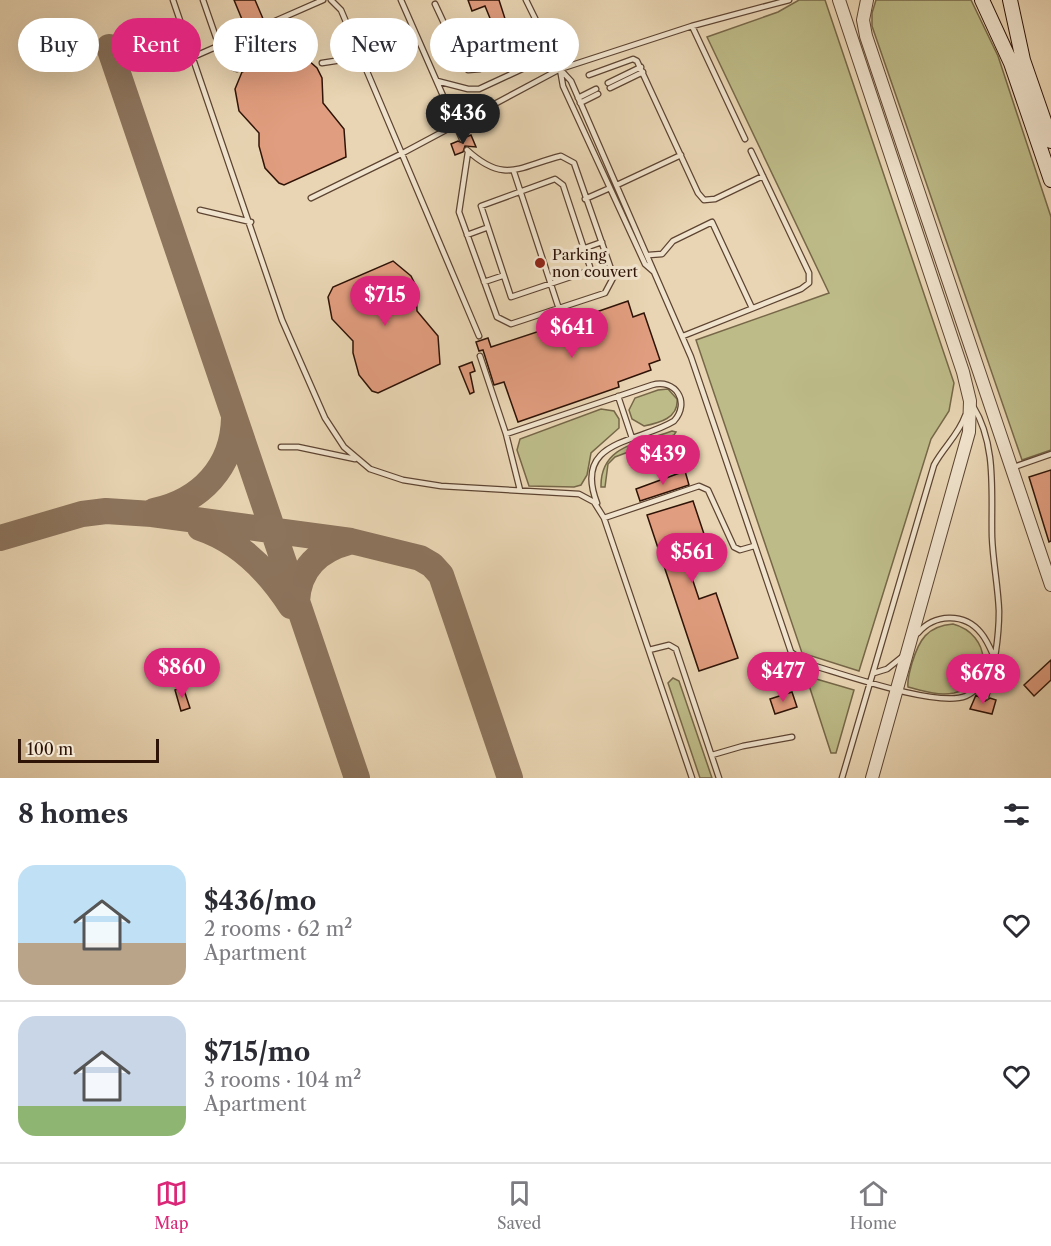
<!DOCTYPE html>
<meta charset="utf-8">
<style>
:root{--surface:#fff;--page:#f7f7f7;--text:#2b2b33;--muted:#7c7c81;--line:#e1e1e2;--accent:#db2777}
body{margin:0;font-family:"Libre Caslon Text",serif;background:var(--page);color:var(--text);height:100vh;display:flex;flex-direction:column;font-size:22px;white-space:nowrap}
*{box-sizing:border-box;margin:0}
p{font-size:20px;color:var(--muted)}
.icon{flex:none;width:33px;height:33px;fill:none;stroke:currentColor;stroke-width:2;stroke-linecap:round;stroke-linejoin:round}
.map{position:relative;height:778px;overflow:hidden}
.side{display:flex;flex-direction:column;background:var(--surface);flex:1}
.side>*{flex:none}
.guide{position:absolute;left:18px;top:18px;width:600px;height:54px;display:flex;gap:12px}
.scale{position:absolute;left:18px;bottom:15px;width:141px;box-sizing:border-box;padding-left:6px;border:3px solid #2e1307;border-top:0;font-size:16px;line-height:21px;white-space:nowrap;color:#2e1307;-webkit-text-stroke:4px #f1e4ce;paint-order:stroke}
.price{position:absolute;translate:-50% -51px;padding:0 14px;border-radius:21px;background:var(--accent);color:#fff;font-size:20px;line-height:39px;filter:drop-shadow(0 2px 3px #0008)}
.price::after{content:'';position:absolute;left:50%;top:36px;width:18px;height:14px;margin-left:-9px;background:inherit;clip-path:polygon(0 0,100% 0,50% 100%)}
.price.on{background:#222;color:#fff}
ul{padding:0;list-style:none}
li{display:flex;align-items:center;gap:18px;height:150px;padding:0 18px}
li+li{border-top:2px solid var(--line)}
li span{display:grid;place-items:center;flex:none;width:168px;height:120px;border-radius:18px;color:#555}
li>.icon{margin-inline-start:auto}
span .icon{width:72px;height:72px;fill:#fffc;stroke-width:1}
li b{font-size:26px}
h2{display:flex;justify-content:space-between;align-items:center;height:72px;padding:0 18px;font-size:26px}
.pill{padding:0 21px;border-radius:27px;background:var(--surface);box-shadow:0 6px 24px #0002;font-size:21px;line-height:54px}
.pill.on{background:var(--accent);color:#fff}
.menu{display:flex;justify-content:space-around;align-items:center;height:84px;border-top:2px solid var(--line);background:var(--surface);font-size:16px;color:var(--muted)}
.menu a{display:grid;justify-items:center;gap:3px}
.menu .on{color:var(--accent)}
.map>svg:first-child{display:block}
.green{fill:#bdbb88;stroke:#766748;stroke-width:1.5}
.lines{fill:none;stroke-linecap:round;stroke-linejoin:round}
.taxiway{stroke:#8c745d;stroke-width:26}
.building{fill:#e19d7f;stroke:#2e1307;stroke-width:1.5}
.service-casing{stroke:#5d4432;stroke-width:7}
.tertiary-casing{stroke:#5d4432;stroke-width:14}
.secondary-casing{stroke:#2e1307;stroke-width:16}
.service{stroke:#f1e4ce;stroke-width:4.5}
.tertiary{stroke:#f1e4ce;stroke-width:12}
.secondary{stroke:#f1e4ce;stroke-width:14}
.poi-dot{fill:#8f2418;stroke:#f1e4ce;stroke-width:2}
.labels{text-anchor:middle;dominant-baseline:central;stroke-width:6;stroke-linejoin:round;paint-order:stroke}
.poi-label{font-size:15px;fill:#2e1307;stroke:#f1e4ce;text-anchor:start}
</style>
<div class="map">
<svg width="1051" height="778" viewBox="0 0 1051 778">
<rect width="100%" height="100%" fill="#e9d5b3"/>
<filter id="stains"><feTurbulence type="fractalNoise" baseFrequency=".00333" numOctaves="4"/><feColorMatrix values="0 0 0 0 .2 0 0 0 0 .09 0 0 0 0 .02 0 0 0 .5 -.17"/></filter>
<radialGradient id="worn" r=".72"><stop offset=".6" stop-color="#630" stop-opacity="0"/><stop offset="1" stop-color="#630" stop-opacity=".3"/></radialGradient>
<path class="green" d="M799,0H825L954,383L949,411L931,439L859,671L802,653L696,340L829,293L707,37L778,12Z
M876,0H971L998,56L1051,217V450L1022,460L872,26V13Z
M668,389L677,399C679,418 659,423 644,426L632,419L629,410L635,398L658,390Z
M601,409L614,411L619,419V428L591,453L587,475L581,485L574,487L529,486L517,450L520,439Z
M672,431L676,432L674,435L615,457L608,464L605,487H601C600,445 640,443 672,431Z
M953,624C991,634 995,684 954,693C938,696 923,691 908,687C907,679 910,671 912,663C919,640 927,626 953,624Z
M806,676L854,690L836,753H831Z
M673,678L679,681L712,778H700L668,683Z"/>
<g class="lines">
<path class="taxiway" d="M109,47L357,778
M154,511C201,501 233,467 234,418
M200,528C239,541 269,572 291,606
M0,538L82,514L106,511L152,514L351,541L420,558L432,565L441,575L510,778
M297,601C299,568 319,550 349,542"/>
</g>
<path class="building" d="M234,0H255L264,21L246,29Z
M468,0H499L508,28L496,33L485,6L472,11Z
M250,48L254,58L235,64L232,54Z
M300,53L317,68L322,78L323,103L344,129L346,157L284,185L279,183L265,168L259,146V133L239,111L235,89L242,72L257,67L259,71Z
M471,135L476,147L465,146L463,152L455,155L451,144L458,141L463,143L466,137Z
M393,261L411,276L416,286L417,311L438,336L440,364L378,393L372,391L359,375L353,353V341L332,319L328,297L333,287Z
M628,301L633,317L644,313L660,360L649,364L651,370L618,382L619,387L518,422L504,382L494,385L483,350L479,351L476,342L488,338L491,347L552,327L549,319L577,310L579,318Z
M472,362L475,371L470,373L474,392L470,394L459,367Z
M1051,470V541L1049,542L1029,477Z
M685,471L689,485L640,501L636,489Z
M693,501L713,561L689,569L699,599L716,593L738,658L699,671L647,515Z
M1051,660V680L1034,696L1024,685Z
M183,687L190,708L181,711L175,690Z
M792,692L797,707L775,714L770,699Z
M976,695L985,701L990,698L996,700L992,714L970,709Z"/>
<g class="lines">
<defs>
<path id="service" d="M173,0L282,320L325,418L344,447L370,469L403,480L441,486L579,494L594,502L604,518L692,778
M203,0L219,46
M331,0L341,10L479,336
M401,0L462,139
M526,0L560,69L563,86L645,264L653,271
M435,4L464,66L468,70L480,69L544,36
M692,26L745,139
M223,44L232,67L237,69L284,53L291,44L281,19
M193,57L323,0
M322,63L361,57
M560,69L571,81L691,357L791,652L808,664C840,673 937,708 966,696C979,690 986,677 994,666
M589,75L633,59L637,61L698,193L704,200L715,199L763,176
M437,81L468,89H479L535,63
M608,83L641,67
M610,88L643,72
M578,98L596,89
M580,103L598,94
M467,150C505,185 520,166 561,156L574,163L611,269L613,278L605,293L511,324L497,317L459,212L468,152
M514,172L559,309
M555,179L563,185L591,270L511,297L481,206Z
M617,185L681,155
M311,198L401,154L560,69L692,26L789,0
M585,199L610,188
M200,210L251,222
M467,235L486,228
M585,248L602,242
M649,255L662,254L673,241L712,222L752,308
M484,282L502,276
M683,336L801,289L809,283V273L751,151
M480,356L506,434L520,490
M618,396L632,438
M973,406C997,445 991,493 992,537C993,562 998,586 999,611C999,640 994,668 986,697
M506,434L652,385C675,378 691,402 674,421C639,443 572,439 597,503
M281,447H298L355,459
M1014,467L1051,454
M604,518L699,486L708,490L734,547L740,550L754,546
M918,633C934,614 964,612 981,633C987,640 991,650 995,659
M649,650L669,645L676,649L719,778
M874,673L887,669L902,657
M712,755L743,746L792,737
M842,778L934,465C943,448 959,434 965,416"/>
<path id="tertiary" d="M839,0L963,372L970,401L969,432L872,778
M867,0L863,20L866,36L1051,585"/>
<path id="secondary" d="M982,0L1011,63L1051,180
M1010,0L1023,60L1051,141"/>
</defs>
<use href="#service" class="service-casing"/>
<use href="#tertiary" class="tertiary-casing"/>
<use href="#secondary" class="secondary-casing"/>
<use href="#service" class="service"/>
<use href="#tertiary" class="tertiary"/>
<use href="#secondary" class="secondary"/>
</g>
<circle class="poi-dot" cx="540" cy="263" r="6"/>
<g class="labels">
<g class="poi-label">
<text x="552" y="254">Parking<tspan x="552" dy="17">non couvert</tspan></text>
</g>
</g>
<rect width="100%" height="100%" filter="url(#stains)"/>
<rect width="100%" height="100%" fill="url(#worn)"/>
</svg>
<div class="scale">100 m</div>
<b class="price on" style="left:463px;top:145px">$436</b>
<b class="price" style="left:385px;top:327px">$715</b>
<b class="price" style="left:572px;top:359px">$641</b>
<b class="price" style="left:663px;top:486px">$439</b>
<b class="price" style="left:692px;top:584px">$561</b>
<b class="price" style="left:182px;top:699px">$860</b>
<b class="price" style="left:783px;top:703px">$477</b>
<b class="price" style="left:983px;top:705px">$678</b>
<div class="guide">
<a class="pill">Buy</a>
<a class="pill on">Rent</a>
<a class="pill">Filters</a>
<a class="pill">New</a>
<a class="pill">Apartment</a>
</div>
</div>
<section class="side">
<h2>8 homes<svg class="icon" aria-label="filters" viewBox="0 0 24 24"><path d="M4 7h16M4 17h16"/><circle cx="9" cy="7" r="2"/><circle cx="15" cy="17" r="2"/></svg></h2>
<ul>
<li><span style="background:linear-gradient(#bfe0f5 65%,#b9a48a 0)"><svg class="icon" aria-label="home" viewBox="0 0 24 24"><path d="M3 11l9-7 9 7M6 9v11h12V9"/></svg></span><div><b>$436/mo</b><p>2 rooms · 62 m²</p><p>Apartment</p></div><svg class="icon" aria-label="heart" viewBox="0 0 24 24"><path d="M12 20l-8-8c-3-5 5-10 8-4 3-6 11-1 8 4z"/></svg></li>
<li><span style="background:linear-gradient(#c9d6e8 75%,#8fb573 0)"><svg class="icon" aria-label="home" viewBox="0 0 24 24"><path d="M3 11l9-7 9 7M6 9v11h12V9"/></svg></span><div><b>$715/mo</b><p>3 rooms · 104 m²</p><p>Apartment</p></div><svg class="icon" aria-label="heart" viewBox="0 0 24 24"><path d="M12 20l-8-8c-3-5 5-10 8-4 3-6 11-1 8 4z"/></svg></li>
</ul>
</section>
<nav class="menu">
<a class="on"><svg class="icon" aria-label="map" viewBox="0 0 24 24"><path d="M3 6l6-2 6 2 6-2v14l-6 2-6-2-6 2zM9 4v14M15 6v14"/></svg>Map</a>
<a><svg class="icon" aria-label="saved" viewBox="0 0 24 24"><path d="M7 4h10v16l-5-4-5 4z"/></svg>Saved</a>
<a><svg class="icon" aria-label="home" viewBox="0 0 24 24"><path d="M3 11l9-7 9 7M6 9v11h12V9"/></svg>Home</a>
</nav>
